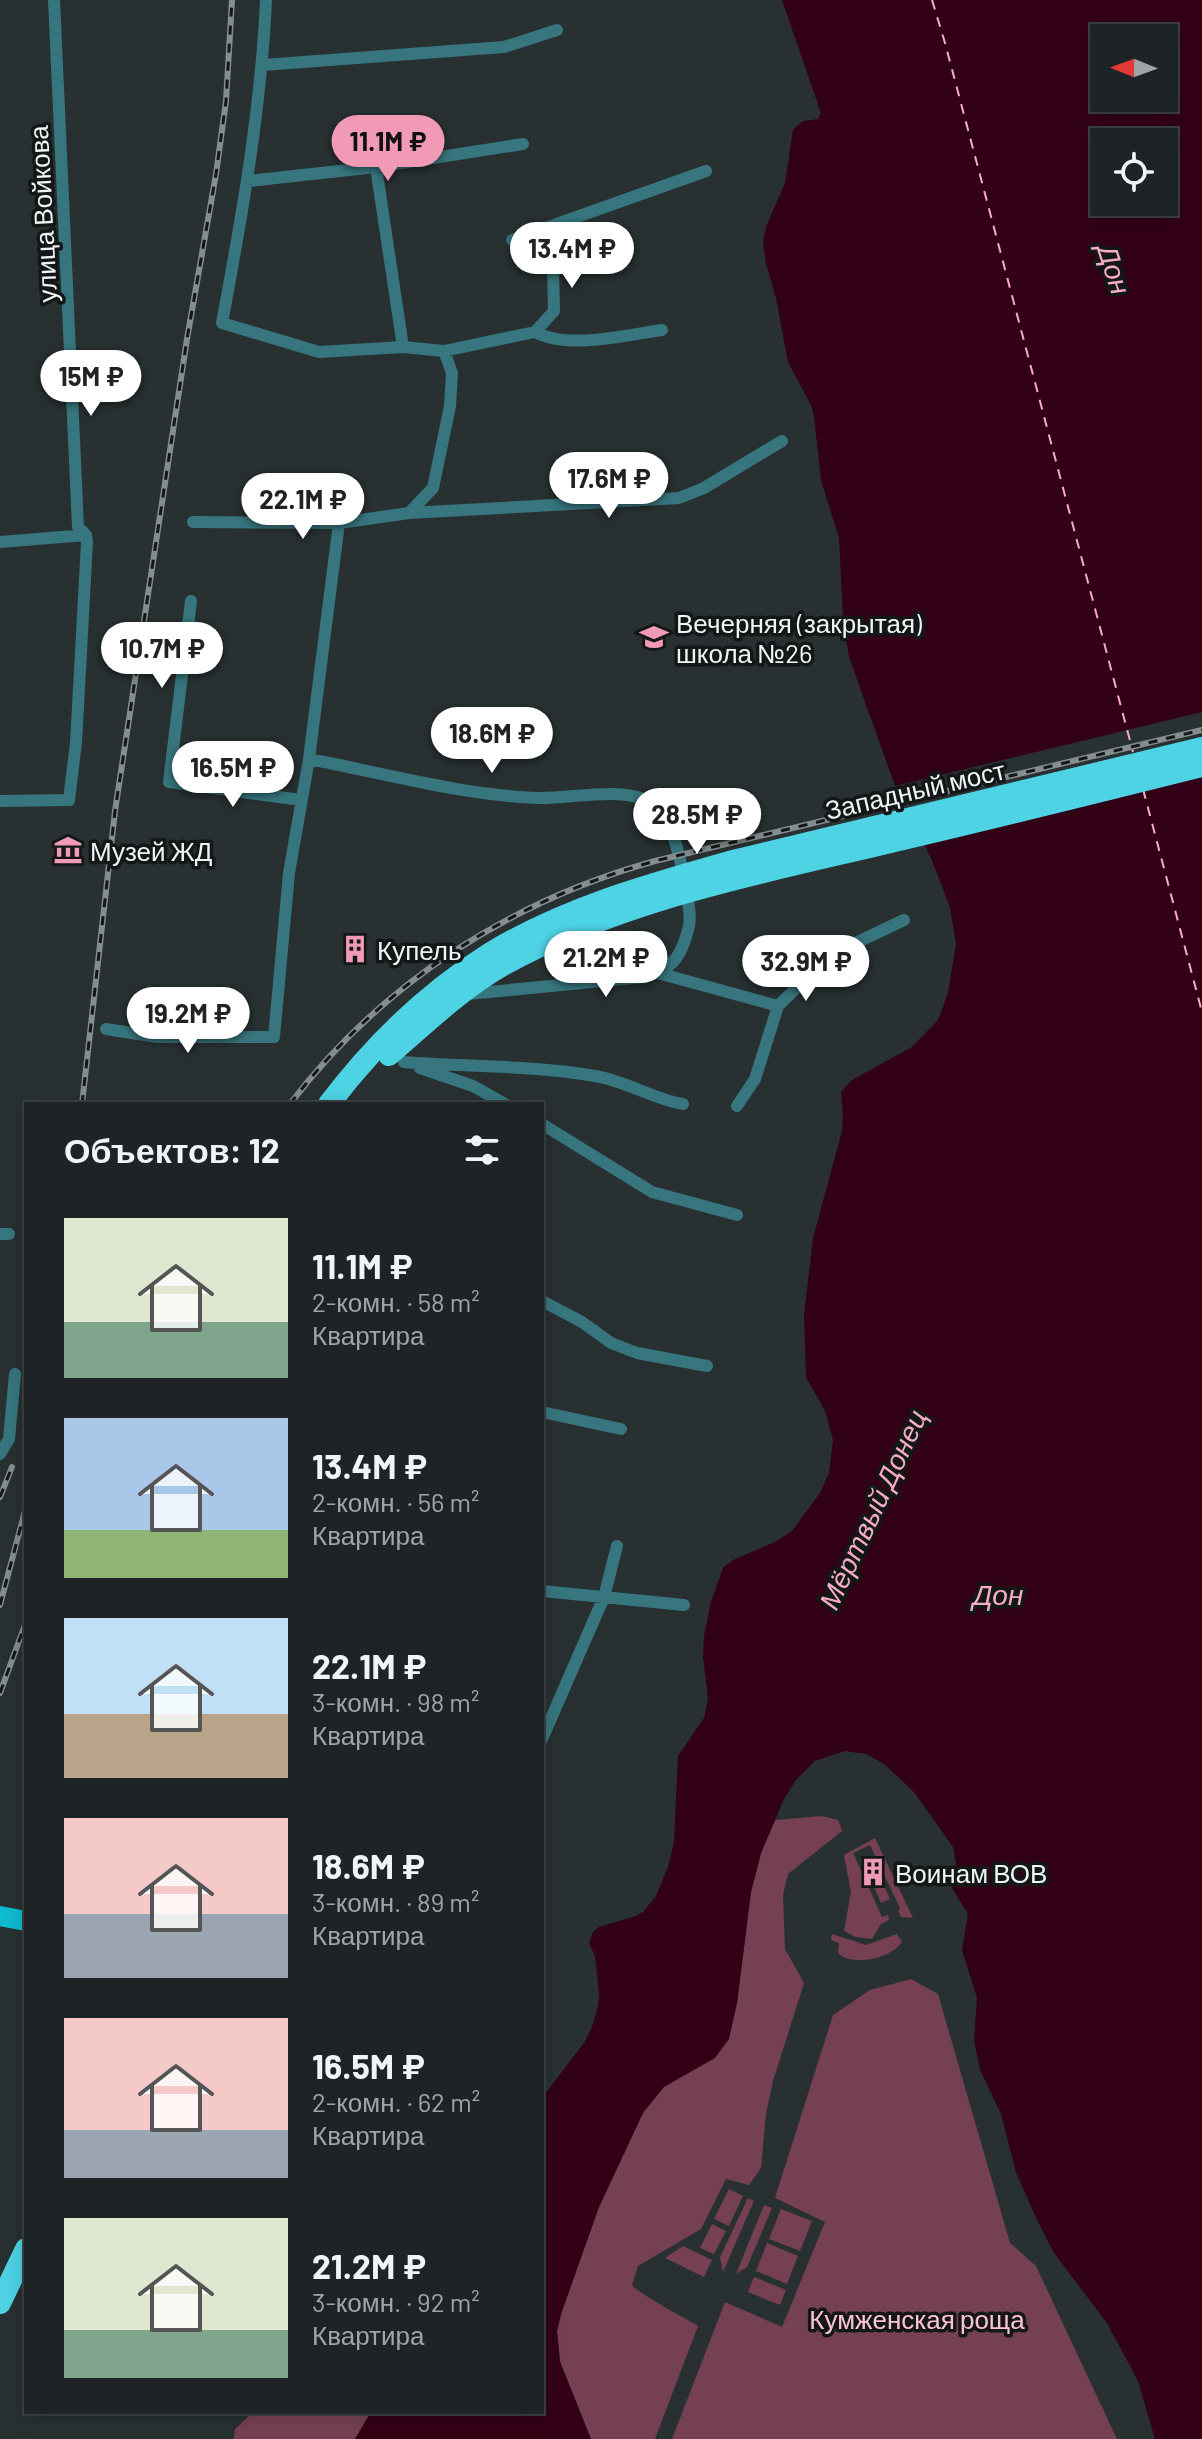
<!DOCTYPE html>
<html lang="ru">
<meta charset="utf-8">
<style>
:root{--surface:#1e2425;--page:#262c2d;--text:#f1f3f6;--muted:#a1a4a7;--line:#3c4142;--accent:#f09ab6}
body{margin:0;font-family:Barlow,sans-serif;background:var(--page);color:var(--text);height:100vh;display:flex;flex-direction:column;font-size:30px;white-space:nowrap}
*{box-sizing:border-box;margin:0}
p{font-size:26px;color:var(--muted)}
.icon{flex:none;width:44px;height:44px;fill:none;stroke:currentColor;stroke-width:2;stroke-linecap:round;stroke-linejoin:round}
.map{position:relative;flex:1;overflow:hidden}
.panel{position:absolute;left:24px;top:1102px;width:520px;height:1312px;display:flex;flex-direction:column;background:var(--surface);border-radius:0px;box-shadow:0 4px 20px #0003,0 0 0 2px var(--line)}
.panel>*{flex:none}
.needle{width:52px;rotate:271deg}
.controls{position:absolute;left:1090px;top:24px;display:grid;gap:16px}
.controls a{display:grid;place-items:center;width:88px;height:88px;border-radius:0px;background:var(--surface);box-shadow:0 4px 20px #0003,0 0 0 2px var(--line);font-size:40px}
.price{position:absolute;translate:-50% -68px;padding:0 18px;border-radius:28px;background:#fff;color:#222;font-size:26px;line-height:52px;filter:drop-shadow(0 2px 4px #0008)}
.price::after{content:'';position:absolute;left:50%;top:48px;width:24px;height:18px;margin-left:-12px;background:inherit;clip-path:polygon(0 0,100% 0,50% 100%)}
.price.active{background:var(--accent);color:#111}
ul{padding:0;list-style:none}
li{display:flex;align-items:center;gap:24px;height:200px;padding:0 40px}
li span{display:grid;place-items:center;flex:none;width:224px;height:160px;border-radius:0px;color:#555}
li>.icon{margin-inline-start:auto}
span .icon{width:96px;height:96px;fill:#fffc;stroke-width:1}
li b{font-size:34px}
h2{display:flex;justify-content:space-between;align-items:center;height:96px;padding:0 40px;font-size:34px}
.map>svg:first-child{display:block}
.green{fill:#754152}
.water{fill:#320016;fill-rule:evenodd}
.pier{fill:#283031}
.lines{fill:none;stroke-linecap:round;stroke-linejoin:round}
.ferry{stroke:#f7acc3;stroke-width:2;stroke-dasharray:10 8;stroke-linecap:butt}
.street{stroke:#37767e;stroke-width:12}
.primary{stroke:#0ebccf;stroke-width:20}
.highway{stroke:#4ed3e5;stroke-width:22}
.rail-casing{stroke:#868d8e;stroke-width:6}
.rail{stroke:#141718;stroke-width:3;stroke-dasharray:9;stroke-linecap:butt}
.labels{text-anchor:middle;dominant-baseline:central;stroke-width:7;stroke-linejoin:round;paint-order:stroke}
.street-label{font-size:26px;fill:#eff4f5;stroke:#141718}
.poi-label{font-size:26px;fill:#eff4f5;stroke:#141718;text-anchor:start}
.park-label{font-size:26px;fill:#fdc3d4;stroke:#141718}
.water-label{font-size:28px;font-style:italic;fill:#f7acc3;stroke:#141718}
</style>
<div class="map">
<svg width="1202" height="2439" viewBox="0 0 1202 2439">
<rect width="100%" height="100%" fill="#283031"/>
<path class="green" d="M822,1816L838,1820L842,1831L788,1874L783,1895L785,1949L804,1983L773,2081L766,2114L761,2168L749,2185L726,2179L701,2229L638,2266L632,2285C639,2294 685,2318 698,2326L655,2439H591L560,2361L557,2331L561,2314L599,2207L643,2113L651,2099L737,2003L751,1892L761,1853L775,1820Z
M875,1838L913,1918L901,1917L898,1910L900,1908L870,1845L853,1853L882,1917L888,1915L889,1920L881,1924L872,1939L856,1937L844,1931L851,1892L844,1855Z
M873,1860L890,1899L881,1903L864,1864Z
M832,1934L866,1945L897,1934L902,1942C891,1959 852,1967 838,1953L839,1943L831,1940Z
M911,1979L938,1994L1010,2243L1036,2266L1117,2439H672L725,2302L782,2327L825,2222L775,2198L833,2015L870,1990Z
M729,2189L743,2196L729,2226L714,2219Z
M748,2198L754,2201L723,2272L720,2257Z
M764,2205L772,2208L747,2267L736,2274Z
M781,2209L812,2221L800,2251L769,2239Z
M712,2224L726,2231L714,2254L700,2248Z
M767,2243L798,2256L787,2284L756,2271Z
M683,2246L712,2260L704,2277L665,2258Z
M754,2277L786,2290L780,2305L748,2292Z
M253,2412H371L355,2439H234L235,2429Z"/>
<path class="water" d="M782,0H1202V2439H1155L1138,2381L1107,2323L1054,2253L1037,2220L1016,2172L1001,2114L980,2070L974,2040L977,1998L962,1950L968,1914L952,1888L957,1870L953,1847L914,1792L884,1764L866,1754L845,1751L815,1761L796,1780L784,1799L761,1853L751,1892L737,2003L729,2039L715,2058L664,2087L643,2113L599,2207L561,2314L557,2331L560,2362L591,2439H355L371,2412H542V2098L584,2043L592,2027L598,2006L599,1993L595,1956L589,1943L593,1932L599,1927L636,1916L644,1911L656,1896L668,1867L674,1842L678,1756L704,1718L708,1699L703,1656L704,1636L711,1602L723,1568L733,1560L775,1542L792,1531L820,1493L829,1473L833,1440L825,1411L806,1377L804,1315L813,1238L842,1131L843,1115L841,1092L852,1080L912,1047L938,1020L948,993L956,944L950,907L930,856L894,783L849,657L843,618L839,538L821,480L814,417L811,405L788,362L776,298L766,264L763,242L766,227L785,183L793,130L803,121L818,119L821,113ZM1104,38H1164V98H1104ZM1104,142H1164V202H1104Z"/>
<path class="pier" d="M1202,712V774L919,844L891,787Z"/>
<g class="lines">
<path class="ferry" d="M932,0L945,43L1133,752
M1143,789L1202,1012"/>
<path class="street" d="M266,0C261,109 242,216 222,323L319,352L403,347L444,351L535,332C568,350 626,335 662,330
M263,65L504,47L557,30
M376,167L403,347
M248,181L376,167L523,144
M512,240L706,171
M535,332L554,311L553,267L559,223
M409,513L433,488L450,406L452,373L444,351
M193,522L339,523L409,513L679,498L704,488L782,441
M0,542L86,535
M191,601L169,782L301,800
M309,759C383,773 462,795 537,798C570,799 616,787 646,800C650,802 658,806 661,810C675,826 693,907 689,926C682,955 674,969 644,977L468,994
M0,801L69,800L76,743L87,542L86,535L78,527L54,0
M658,973L778,1006
M106,1029L157,1037H274L289,873L309,759L339,523
M404,1062C467,1067 532,1065 595,1076C626,1081 653,1099 683,1104
M420,1068L473,1086L505,1104
M737,1106L755,1079L778,1006L830,955L904,920
M542,1124L652,1192L737,1215
M0,1234H9
M542,1301L582,1322L611,1343L637,1353L707,1366
M542,1412L621,1429
M0,1454L9,1439L15,1374
M542,1591L684,1605
M542,1739L604,1597L617,1546"/>
<path class="primary" d="M0,1916L26,1921"/>
<path class="highway" d="M389,1055C425,1024 461,989 503,965C619,901 750,875 878,845C986,820 1094,793 1202,766
M329,1104C373,1046 427,993 489,954C562,909 647,885 729,862L1202,748
M0,2303L26,2249"/>
<defs>
<path id="rail" d="M82,1104L115,811L187,339L216,174L226,101L232,0
M290,1104C381,984 510,901 655,861L1202,730
M0,1497L12,1467
M0,1605L26,1507
M0,1693L26,1622"/>
</defs>
<use href="#rail" class="rail-casing"/>
<use href="#rail" class="rail"/>
</g>
<defs>
<symbol id="school-bare" viewBox="-9 -9 18 18"><path d="M0-5L7-2L0 1L-7-2ZM-4 1L0 2.5L4 1V4Q0 6-4 4Z" fill="#f09ab6" stroke="#141718" stroke-width="2.5" paint-order="stroke"/></symbol>
<symbol id="museum-bare" viewBox="-9 -9 18 18"><path d="M0-6L6-3V-2H-6V-3ZM-5-1h2V3h-2ZM-1-1h2V3h-2ZM3-1h2V3H3ZM-6 4H6V6H-6Z" fill="#f09ab6" stroke="#141718" stroke-width="2.5" paint-order="stroke"/></symbol>
<symbol id="building-bare" viewBox="-9 -9 18 18"><path d="M-4-6H4V6H1V3H-1V6H-4ZM-2.5-4.3h1.7v1.8h-1.7ZM.8-4.3h1.7v1.8H.8ZM-2.5-1h1.7V.8h-1.7ZM.8-1h1.7V.8H.8Z" fill="#f09ab6" stroke="#141718" stroke-width="2.5" paint-order="stroke"/></symbol>
</defs>
<g fill-rule="evenodd">
<use href="#school-bare" x="634" y="617" width="40" height="40"/>
<use href="#museum-bare" x="48" y="830" width="40" height="40"/>
<use href="#building-bare" x="335" y="929" width="40" height="40"/>
<use href="#building-bare" x="853" y="1852" width="40" height="40"/>
</g>
<g class="labels">
<g class="street-label">
<text transform="translate(42 214) rotate(-93)">улица Войкова</text>
<text transform="translate(915 789) rotate(-13)">Западный мост</text>
</g>
<g class="poi-label">
<text x="676" y="622">Вечерняя (закрытая)<tspan x="676" dy="30">школа №26</tspan></text>
<text x="90" y="850">Музей ЖД</text>
<text x="377" y="949">Купель</text>
<text x="895" y="1872">Воинам ВОВ</text>
</g>
<g class="park-label">
<text x="917" y="2318">Кумженская роща</text>
</g>
<g class="water-label">
<text transform="translate(1115 269) rotate(72)">Дон</text>
<text transform="translate(872 1509) rotate(-65)">Мёртвый Донец</text>
<text x="998" y="1594">Дон</text>
</g>
</g>
</svg>
<div class="controls">
<a><svg class="needle" viewBox="-14 -14 28 28"><path d="M0-13l5 13h-10z" fill="#e53935"/><path d="M0 13l5-13h-10z" fill="#a1a4a7"/></svg></a>
<a><svg class="icon" aria-label="locate" viewBox="0 0 24 24"><circle cx="12" cy="12" r="6"/><path d="M12 2v4M12 18v4M2 12h4M18 12h4"/></svg></a>
</div>
<b class="price active" style="left:388px;top:183px">11.1M ₽</b>
<b class="price" style="left:572px;top:290px">13.4M ₽</b>
<b class="price" style="left:91px;top:418px">15M ₽</b>
<b class="price" style="left:609px;top:520px">17.6M ₽</b>
<b class="price" style="left:303px;top:541px">22.1M ₽</b>
<b class="price" style="left:162px;top:690px">10.7M ₽</b>
<b class="price" style="left:492px;top:775px">18.6M ₽</b>
<b class="price" style="left:233px;top:809px">16.5M ₽</b>
<b class="price" style="left:697px;top:856px">28.5M ₽</b>
<b class="price" style="left:606px;top:999px">21.2M ₽</b>
<b class="price" style="left:806px;top:1003px">32.9M ₽</b>
<b class="price" style="left:188px;top:1055px">19.2M ₽</b>
<section class="panel">
<h2>Объектов: 12<svg class="icon" aria-label="filters" viewBox="0 0 24 24"><path d="M4 7h16M4 17h16"/><circle cx="9" cy="7" r="2"/><circle cx="15" cy="17" r="2"/></svg></h2>
<ul>
<li><span style="background:linear-gradient(#dfe7d0 65%,#7fa58c 0)"><svg class="icon" aria-label="home" viewBox="0 0 24 24"><path d="M3 11l9-7 9 7M6 9v11h12V9"/></svg></span><div><b>11.1M ₽</b><p>2-комн. · 58 m²</p><p>Квартира</p></div></li>
<li><span style="background:linear-gradient(#a9c7e8 70%,#8fb573 0)"><svg class="icon" aria-label="home" viewBox="0 0 24 24"><path d="M3 11l9-7 9 7M6 9v11h12V9"/></svg></span><div><b>13.4M ₽</b><p>2-комн. · 56 m²</p><p>Квартира</p></div></li>
<li><span style="background:linear-gradient(#bfe0f5 60%,#b9a48a 0)"><svg class="icon" aria-label="home" viewBox="0 0 24 24"><path d="M3 11l9-7 9 7M6 9v11h12V9"/></svg></span><div><b>22.1M ₽</b><p>3-комн. · 98 m²</p><p>Квартира</p></div></li>
<li><span style="background:linear-gradient(#f6c9c9 60%,#9aa5b1 0)"><svg class="icon" aria-label="home" viewBox="0 0 24 24"><path d="M3 11l9-7 9 7M6 9v11h12V9"/></svg></span><div><b>18.6M ₽</b><p>3-комн. · 89 m²</p><p>Квартира</p></div></li>
<li><span style="background:linear-gradient(#f6c9c9 70%,#9aa5b1 0)"><svg class="icon" aria-label="home" viewBox="0 0 24 24"><path d="M3 11l9-7 9 7M6 9v11h12V9"/></svg></span><div><b>16.5M ₽</b><p>2-комн. · 62 m²</p><p>Квартира</p></div></li>
<li><span style="background:linear-gradient(#dfe7d0 70%,#7fa58c 0)"><svg class="icon" aria-label="home" viewBox="0 0 24 24"><path d="M3 11l9-7 9 7M6 9v11h12V9"/></svg></span><div><b>21.2M ₽</b><p>3-комн. · 92 m²</p><p>Квартира</p></div></li>
</ul>
</section>
</div>
